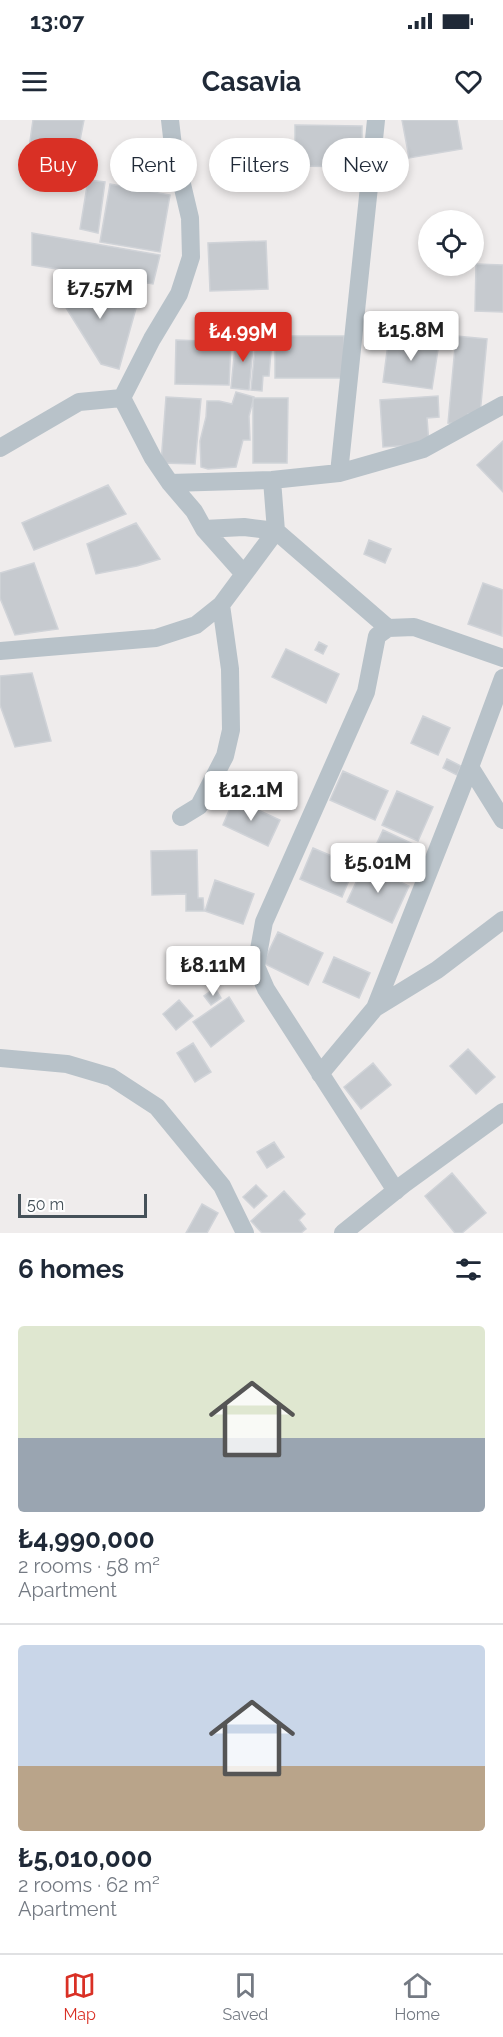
<!DOCTYPE html>
<meta charset="utf-8">
<style>
:root{--surface:#fff;--page:#f2f2f3;--text:#1f2937;--muted:#747a83;--line:#e0e1e3;--accent:#d93025}
body{margin:0;font-family:Raleway,sans-serif;background:var(--page);color:var(--text);height:100vh;display:flex;flex-direction:column;font-size:22px;white-space:nowrap}
*{box-sizing:border-box;margin:0}
p{font-size:20px;color:var(--muted)}
.icon{flex:none;width:33px;height:33px;fill:none;stroke:currentColor;stroke-width:2;stroke-linecap:round;stroke-linejoin:round}
.map{position:relative;height:1113px;overflow:hidden}
.drawer{display:flex;flex-direction:column;background:var(--surface);flex:1}
.drawer>*{flex:none}
.guide{position:absolute;left:18px;top:18px;width:468px;height:54px;display:flex;gap:12px}
.buttons{position:absolute;left:418px;top:90px;display:grid;gap:12px}
.buttons a{display:grid;place-items:center;width:66px;height:66px;border-radius:50%;background:var(--surface);box-shadow:0 3px 9px #0003;font-size:30px}
.scale{position:absolute;left:18px;bottom:15px;width:129px;box-sizing:border-box;padding-left:6px;border:3px solid #455159;border-top:0;font-size:16px;line-height:21px;white-space:nowrap;color:#455159;-webkit-text-stroke:4px #fff;paint-order:stroke}
.price{position:absolute;translate:-50% -51px;padding:0 14px;border-radius:6px;background:#fff;color:#222;font-size:20px;line-height:39px;filter:drop-shadow(0 2px 3px #0008)}
.price::after{content:'';position:absolute;left:50%;top:36px;width:18px;height:14px;margin-left:-9px;background:inherit;clip-path:polygon(0 0,100% 0,50% 100%)}
.price.on{background:var(--accent);color:#fff}
ul{padding:0;list-style:none}
li{display:grid;align-content:center;gap:12px;height:318px;padding:0 18px}
li+li{border-top:2px solid var(--line)}
li span{display:grid;place-items:center;height:186px;border-radius:6px;color:#555}
li>.icon{margin-inline-start:auto}
span .icon{width:108px;height:108px;fill:#fffc;stroke-width:1}
li b{font-size:26px}
h2{display:flex;justify-content:space-between;align-items:center;height:72px;padding:0 18px;font-size:26px}
.chip{padding:0 21px;border-radius:27px;background:var(--surface);box-shadow:0 3px 9px #0003;font-size:21px;line-height:54px}
.chip.on{background:var(--accent);color:#fff}
.status{display:flex;justify-content:space-between;align-items:center;height:42px;padding:0 30px;background:var(--surface);direction:ltr}
.status svg{height:16px;fill:currentColor}
header{display:flex;justify-content:space-between;align-items:center;height:78px;padding:0 18px;background:var(--surface);font-size:27px;font-weight:700}
.tabs{display:flex;justify-content:space-around;align-items:center;height:84px;border-top:2px solid var(--line);background:var(--surface);font-size:16px;color:var(--muted)}
.tabs a{display:grid;justify-items:center;gap:3px}
.tabs .on{color:var(--accent)}
.map>svg:first-child{display:block}
.building{fill:#c6cacf;stroke:#d0d3d8;stroke-width:1.5}
.lines{fill:none;stroke-linecap:round;stroke-linejoin:round}
.street{stroke:#b8c2c9;stroke-width:18}
</style>
<div class="status"><b>13:07</b><svg viewBox="0 0 49 12"><path d="M0 12V9h3v3zM5 12V6h3v6zM10 12V3h3v9zM15 12V0h3v12zM26 1h20v11H26zM47 4h2v5h-2z"/></svg></div>
<header><svg class="icon" aria-label="menu" viewBox="0 0 24 24"><path d="M4 6h16M4 12h16M4 18h16"/></svg>Casavia<svg class="icon" aria-label="heart" viewBox="0 0 24 24"><path d="M12 20l-8-8c-3-5 5-10 8-4 3-6 11-1 8 4z"/></svg></header>
<div class="map">
<svg width="503" height="1113" viewBox="0 0 503 1113">
<rect width="100%" height="100%" fill="#efecec"/>
<path class="building" d="M33,0H84L76,40L29,28Z
M402,0H457L462,29L409,38Z
M295,5L362,6V47L295,46Z
M88,60L105,62L98,113L80,109Z
M110,64L170,75L160,132L100,122Z
M32,113L160,135L153,164L32,145Z
M266,121L268,169L210,171L208,123Z
M476,144L503,145V192L475,191Z
M67,162L138,181L119,249L101,244L55,170Z
M236,216L254,217L249,270L231,268Z
M275,216H344L345,258H275Z
M389,216L439,223L432,269L383,262Z
M456,216L487,219L480,295L468,294L467,305L448,303Z
M256,218L272,219L269,256H263L262,271L251,270Z
M176,220L231,222L229,265L175,264Z
M236,272L254,277L249,296L250,320H243L236,347L208,349L201,347L200,321L206,297L207,281H219L232,284Z
M438,276L439,297L427,298L429,324L383,327L380,280Z
M166,277L201,279L195,344L161,343Z
M253,278H288L287,343H253Z
M503,321V372L477,345Z
M108,365L126,394L34,430L22,403Z
M136,403L160,439L137,446L96,454L87,424Z
M369,420L391,429L385,443L364,434Z
M34,443L58,509L15,515L0,478V453Z
M483,463L503,470L502,516L468,504Z
M319,522L327,526L323,534L315,530Z
M286,529L339,554L326,583L272,557Z
M32,553L51,621L15,627L0,585V556Z
M423,596L450,608L438,635L411,623Z
M447,639L461,646L457,655L443,648Z
M343,651L388,671L375,700L330,680Z
M397,671L433,687L418,721L382,705Z
M234,679L280,700L268,726L223,705Z
M383,710L422,728L408,757L370,738Z
M313,728L355,746L342,777L300,759Z
M197,730L198,778H203L204,791H186V774L152,775L151,731Z
M364,745L409,766L392,803L347,782Z
M215,760L254,774L243,804L205,791Z
M278,812L323,833L308,865L263,843Z
M334,837L370,853L359,878L323,862Z
M215,868L221,878L211,885L204,876Z
M229,877L244,901L211,927L193,902Z
M179,880L193,896L176,910L163,894Z
M193,923L211,952L195,962L177,933Z
M468,929L495,957L476,974L450,946Z
M373,943L391,965L361,989L344,967Z
M274,1022L284,1037L267,1048L257,1032Z
M452,1053L486,1093L462,1113H455L425,1076Z
M256,1065L267,1076L254,1088L243,1077Z
M284,1071L305,1094L299,1100L306,1109L301,1113H262L251,1101Z
M202,1084L218,1093L207,1113H186Z"/>
<g class="lines">
<path class="street" d="M122,278L153,338L170,363L194,391L204,409L244,454
M0,328L79,282L122,278L152,219L179,174L191,137L190,98L173,26L170,0
M339,353L376,0
M170,363L272,360L339,353L423,329L503,285
M204,409L244,407L276,411L388,508
M0,531L156,518L196,505L221,485L276,411L272,360
M503,558L470,647L503,700
M181,697L199,686L225,636L231,610L230,549L221,485
M375,888L437,850L503,800
M0,938L67,944L111,957L157,987L222,1066L245,1113
M320,954L375,888L470,647
M396,1071L266,869L256,846L264,802L366,572L377,516L388,508L414,507L503,538
M343,1113L404,1064L503,992"/>
</g>
</svg>
<div class="buttons">
<a><svg class="icon" aria-label="locate" viewBox="0 0 24 24"><circle cx="12" cy="12" r="6"/><path d="M12 2v4M12 18v4M2 12h4M18 12h4"/></svg></a>
</div>
<div class="scale">50 m</div>
<b class="price" style="left:100px;top:200px">₺7.57M</b>
<b class="price" style="left:411px;top:242px">₺15.8M</b>
<b class="price on" style="left:243px;top:243px">₺4.99M</b>
<b class="price" style="left:251px;top:702px">₺12.1M</b>
<b class="price" style="left:378px;top:774px">₺5.01M</b>
<b class="price" style="left:213px;top:877px">₺8.11M</b>
<div class="guide">
<a class="chip on">Buy</a>
<a class="chip">Rent</a>
<a class="chip">Filters</a>
<a class="chip">New</a>
</div>
</div>
<section class="drawer">
<h2>6 homes<svg class="icon" aria-label="filters" viewBox="0 0 24 24"><path d="M4 7h16M4 17h16"/><circle cx="9" cy="7" r="2"/><circle cx="15" cy="17" r="2"/></svg></h2>
<ul>
<li><span style="background:linear-gradient(#dfe7d0 60%,#9aa5b1 0)"><svg class="icon" aria-label="home" viewBox="0 0 24 24"><path d="M3 11l9-7 9 7M6 9v11h12V9"/></svg></span><div><b>₺4,990,000</b><p>2 rooms · 58 m²</p><p>Apartment</p></div></li>
<li><span style="background:linear-gradient(#c9d6e8 65%,#b9a48a 0)"><svg class="icon" aria-label="home" viewBox="0 0 24 24"><path d="M3 11l9-7 9 7M6 9v11h12V9"/></svg></span><div><b>₺5,010,000</b><p>2 rooms · 62 m²</p><p>Apartment</p></div></li>
</ul>
</section>
<nav class="tabs">
<a class="on"><svg class="icon" aria-label="map" viewBox="0 0 24 24"><path d="M3 6l6-2 6 2 6-2v14l-6 2-6-2-6 2zM9 4v14M15 6v14"/></svg>Map</a>
<a><svg class="icon" aria-label="saved" viewBox="0 0 24 24"><path d="M7 4h10v16l-5-4-5 4z"/></svg>Saved</a>
<a><svg class="icon" aria-label="home" viewBox="0 0 24 24"><path d="M3 11l9-7 9 7M6 9v11h12V9"/></svg>Home</a>
</nav>
